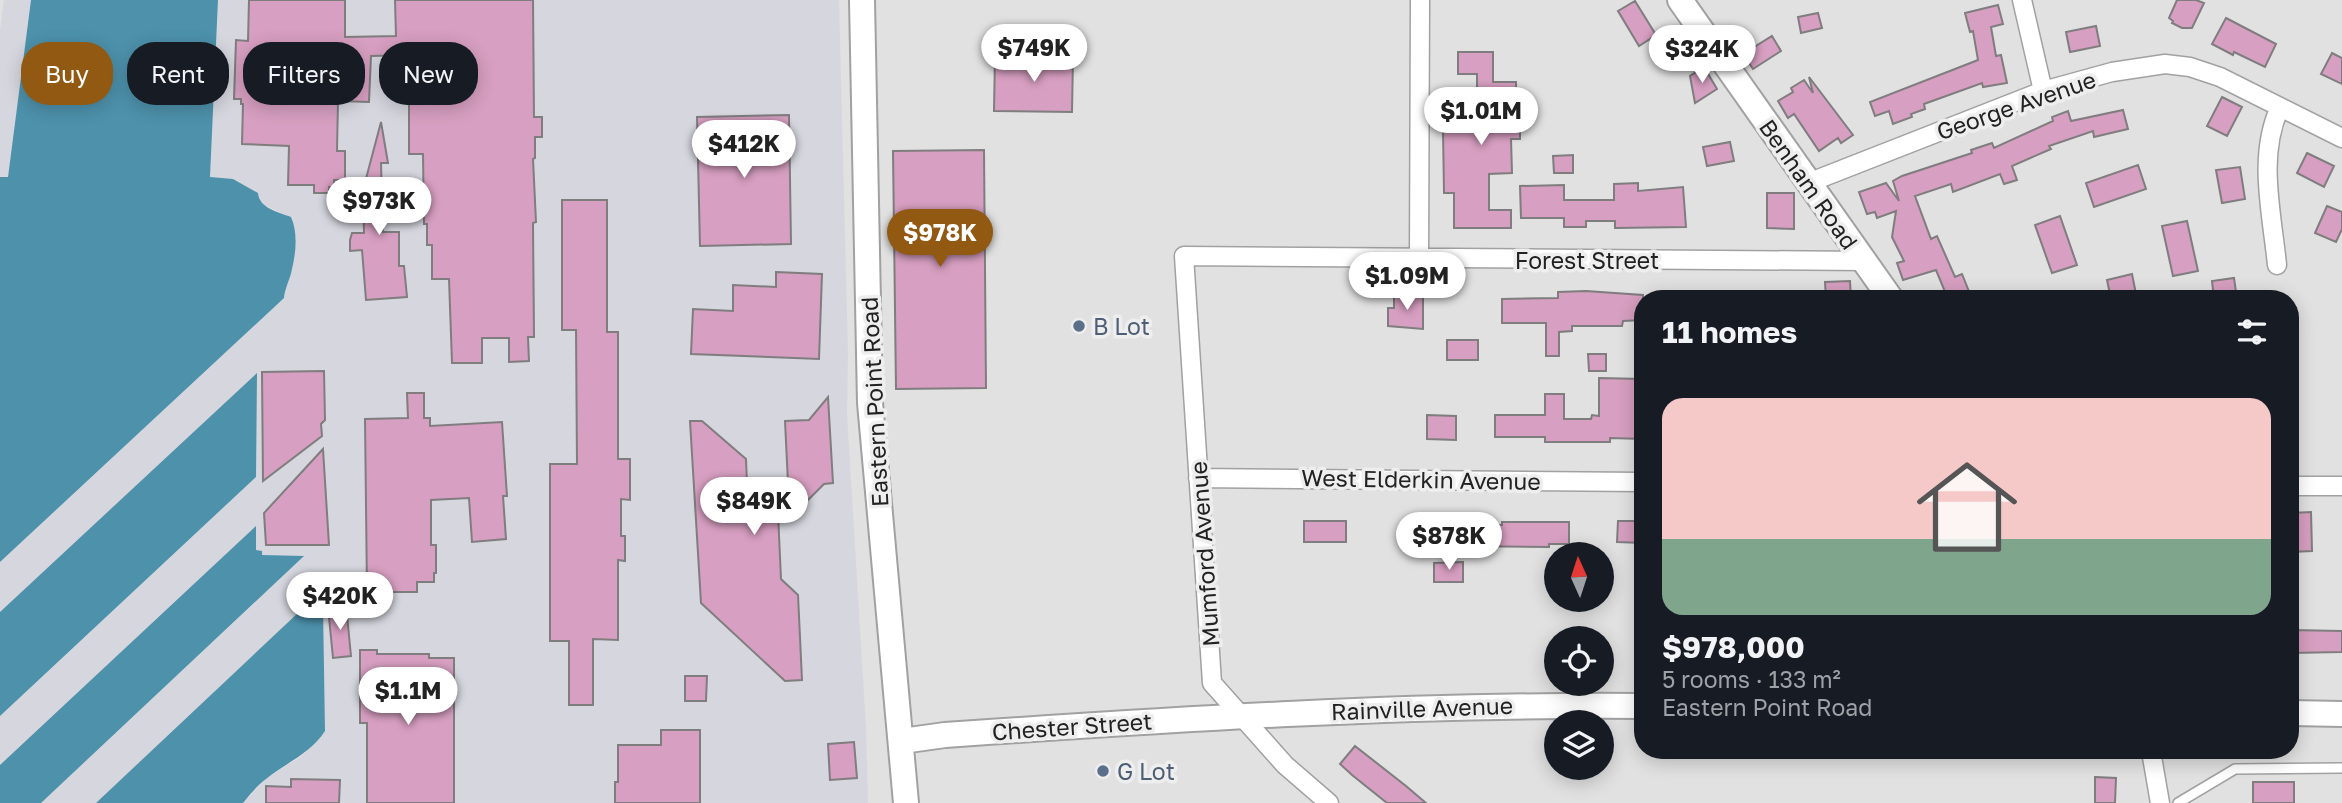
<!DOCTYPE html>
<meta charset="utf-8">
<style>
:root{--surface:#171b24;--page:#242831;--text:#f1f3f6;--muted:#9ea1a6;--line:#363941;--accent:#925913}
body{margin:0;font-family:"Golos Text",sans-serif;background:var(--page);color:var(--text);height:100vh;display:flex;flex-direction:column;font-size:26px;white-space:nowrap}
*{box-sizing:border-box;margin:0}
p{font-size:23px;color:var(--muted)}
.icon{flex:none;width:38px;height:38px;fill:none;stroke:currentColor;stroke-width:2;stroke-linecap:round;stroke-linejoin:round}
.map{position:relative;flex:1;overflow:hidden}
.details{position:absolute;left:1634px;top:290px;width:665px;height:469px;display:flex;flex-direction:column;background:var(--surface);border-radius:28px;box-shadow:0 4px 18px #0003}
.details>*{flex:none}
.hud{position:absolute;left:21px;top:42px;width:665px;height:63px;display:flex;gap:14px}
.needle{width:46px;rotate:357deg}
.fabs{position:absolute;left:1544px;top:542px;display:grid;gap:14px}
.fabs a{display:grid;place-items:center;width:70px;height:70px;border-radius:50%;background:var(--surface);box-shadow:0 4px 18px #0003;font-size:35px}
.price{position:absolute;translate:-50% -60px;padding:0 16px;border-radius:24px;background:#fff;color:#222;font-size:23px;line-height:46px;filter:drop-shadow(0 2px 4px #0008)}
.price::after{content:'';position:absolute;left:50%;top:42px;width:21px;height:16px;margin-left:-10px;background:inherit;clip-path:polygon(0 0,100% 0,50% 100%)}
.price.current{background:var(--accent);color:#fff}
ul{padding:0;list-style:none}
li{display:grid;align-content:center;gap:14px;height:371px;padding:0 28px}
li+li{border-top:2px solid var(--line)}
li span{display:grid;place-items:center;height:217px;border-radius:21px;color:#555}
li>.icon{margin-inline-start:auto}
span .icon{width:126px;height:126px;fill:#fffc;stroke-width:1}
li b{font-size:30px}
h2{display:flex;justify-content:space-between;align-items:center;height:84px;padding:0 28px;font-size:30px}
.chip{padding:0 24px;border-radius:28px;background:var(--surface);box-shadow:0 4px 18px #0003;font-size:24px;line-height:63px}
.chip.current{background:var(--accent);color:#fff}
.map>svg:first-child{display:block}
.built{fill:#d6d6df}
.water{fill:#4d91ab}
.building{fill:#d79fc1;stroke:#7f7d7e;stroke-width:2}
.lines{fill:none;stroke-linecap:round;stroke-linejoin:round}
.lane-casing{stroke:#a0a1a2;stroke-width:12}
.street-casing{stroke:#a0a1a2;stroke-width:21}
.secondary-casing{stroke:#a0a1a2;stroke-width:28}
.lane{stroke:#fff;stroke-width:9}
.street{stroke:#fff;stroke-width:18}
.secondary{stroke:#fff;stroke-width:24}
.service-dot{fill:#5c6f8a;stroke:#eeeeef;stroke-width:2.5}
.labels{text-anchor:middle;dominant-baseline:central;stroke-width:7;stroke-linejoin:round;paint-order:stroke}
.street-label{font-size:23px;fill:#222223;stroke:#eeeeef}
.service-label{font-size:23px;fill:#4e5e75;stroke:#eeeeef;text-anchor:start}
</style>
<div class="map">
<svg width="2342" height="803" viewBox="0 0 2342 803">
<rect width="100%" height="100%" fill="#e1e1e2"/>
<path class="built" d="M4,0H31L8,178L0,177V31Z
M218,0H839L848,355L847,415L866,727L868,803H243L267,778L302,756L325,731L323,605L317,595L96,803H41L303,557L262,555L256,551V527L0,765V716L256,477V374L0,612V562L284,298L285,288L292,270L296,238L291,218L210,178Z"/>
<path class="water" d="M31,0H218L210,177L233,179L258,193C259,208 278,212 291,217C298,233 296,252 292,269C290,280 285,287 284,298L0,562V177H8Z
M257,373L256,477L0,716V612Z
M256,526V550L262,551V555L304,556L41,803H0V765Z
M339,593L338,604L323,606L325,731C310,754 287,762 266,779C257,786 250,794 243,803H96L317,595Z"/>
<path class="building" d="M249,0H345V37L396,36L395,0H533L534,117H542V137H535V158L533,159L536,222L533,223L534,337H528L529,361L509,362V338H482V363H452L449,279H432V245H427V224H424L423,154H409V95H412V55L371,56L369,102L338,101L337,151H345V180H334V187H329V193H314V185H288L289,146L242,144L243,104H241V99H234L236,40L248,41Z
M2177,0H2196L2204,3L2192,28H2182L2172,23L2173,21L2169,18Z
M1635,1L1656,35L1639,46L1618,11Z
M1998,5L2003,24L1991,27L1996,56L2001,55L2007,83L1983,87L1982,83L1924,104L1925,109L1911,114L1912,117L1893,124L1889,111L1875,116L1870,102L1978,60L1973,31L1970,32L1965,13Z
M1818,13L1822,28L1801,33L1798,17Z
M2226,18L2276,44L2265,67L2234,52L2233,55L2212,44Z
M2096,26L2100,46L2070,52L2066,32Z
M1772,36L1781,51L1753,69L1743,54Z
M1458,52H1493V82H1516V119H1520V139H1511L1512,173L1489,174V210H1511V228H1454V193H1444L1443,130L1477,129V74H1458Z
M2332,53L2342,58V84L2321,74Z
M995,56L1073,57L1072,112L994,111Z
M1704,67L1717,89L1695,103L1690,76Z
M1809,77L1853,135L1841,143L1838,138L1819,151L1794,114L1788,118L1778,101L1793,92L1791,88L1804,80L1813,93Z
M2222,97L2242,107L2227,136L2207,126Z
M2123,110L2128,129L2094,137L2093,131L2049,146L2051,149L2012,166L2017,180L2004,184L2000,174L1953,192L1951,184L1915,196L1931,239L1937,236L1955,277L1962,274L1972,299H1948L1936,270L1903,280L1897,263L1904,261L1892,237L1896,211L1877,218L1875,212L1867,214L1859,192L1886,183L1899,201L1893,181L1902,176L1972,153L1971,150L1992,143L1994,148L2053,121L2052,117L2068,111L2071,121Z
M789,115L791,244L700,246L697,117Z
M381,122L388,163H381L383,232H399V266H404L407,297L366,300L362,250L350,251V240L352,233H364L363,190Z
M1730,142L1734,161L1707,166L1703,147Z
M984,150L986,388L896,389L893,151Z
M2307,153L2334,166L2324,187L2297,173Z
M1573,155V173H1554L1553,156Z
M2138,165L2146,189L2094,207L2086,183Z
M2240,167L2245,199L2222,203L2216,170Z
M1638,183V191L1683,187L1686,227L1615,228V221H1586V227H1564V218H1521L1520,186L1564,185V200H1614V184Z
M1767,193H1794V229L1767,228Z
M562,200H607V332H618V459H630V500L621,499V536H625V561L618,560V640L593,639V705H569V641H550V464H577L576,330H562Z
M2327,206L2342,212V229L2336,242L2315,233Z
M2060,216L2077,265L2052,273L2035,225Z
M2187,221L2198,271L2173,276L2162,226Z
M776,272L822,274L819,359L691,354L693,309L733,311V285L776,287Z
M2132,274L2137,299H2111L2107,280Z
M2234,278L2237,299H2214L2212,281Z
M1850,281L1851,299H1826L1825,282Z
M1586,291L1643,295V320L1623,321L1622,326H1572V331L1559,332V356H1546V323H1502V299L1558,298V292Z
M1394,296H1423V329L1388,326V308H1394Z
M1447,340H1478V360H1447Z
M1588,354H1606V371H1589Z
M324,371L325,420L321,424L322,436L263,481L262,372Z
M1599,378L1643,379V439L1610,438V442H1545V437H1495V415H1545V394H1564V419H1591L1592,415L1599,416Z
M407,393H424V418H430V426L502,422L507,496H503L506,539L472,542L469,498L431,500V545H436V573H434V582H417V592H367L365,419L408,418Z
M828,397L833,483L824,484L807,501L799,492L778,513L781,579L798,595L802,680L785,681L701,603L690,421H702L746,459L747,484L788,483L785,421L809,420Z
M1427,415L1456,416V440L1427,439Z
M323,449L329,545H266L264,513Z
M2311,512L2312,551L2291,552V513Z
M1304,521H1346V542H1304Z
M1618,521H1643V543L1617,542Z
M1502,522H1569V544H1549V547L1462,546V525H1502Z
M1463,562V582H1434V563Z
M346,605L351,656L333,658L328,607Z
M2291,630L2342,631V652L2291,653Z
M360,650H377V654H429V658H454V803H367V723H360Z
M685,676H707L706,701H685Z
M661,730H700V803H615V782H618V745H661Z
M854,742L857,778L830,780L828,744Z
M1355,746L1406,786L1426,803H1387L1352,775L1340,764Z
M2095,777L2116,778L2115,803H2095Z
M291,779L340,780L339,803H266V786L291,787Z
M2253,782H2294V803H2253Z"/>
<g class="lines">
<defs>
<path id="lane" d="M2178,803L2235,769L2342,768"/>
<path id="street" d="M2022,0L2043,91
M1808,183L2043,91L2112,72L2165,64L2190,67L2220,77L2342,138
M1419,260L1420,0
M2277,265C2272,213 2257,156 2280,107
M1198,478L1643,482
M2291,486H2342
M2151,751L2160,803
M1329,803L1285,765L1212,683L1184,256L1864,261"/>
<path id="secondary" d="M862,0L870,403L906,803
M1680,0L1891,299
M2291,713L2342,714
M902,741L945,735C1177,719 1410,704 1643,706"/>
</defs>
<use href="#lane" class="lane-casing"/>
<use href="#street" class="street-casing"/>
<use href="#secondary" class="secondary-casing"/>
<use href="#lane" class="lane"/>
<use href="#street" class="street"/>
<use href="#secondary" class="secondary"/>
</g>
<g class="service-dot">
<circle cx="1079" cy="326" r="7"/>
<circle cx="1103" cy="771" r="7"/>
</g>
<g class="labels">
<g class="street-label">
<text transform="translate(2016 105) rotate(-19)">George Avenue</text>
<text transform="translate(1809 184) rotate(55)">Benham Road</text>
<text x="1587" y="260">Forest Street</text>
<text transform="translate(874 402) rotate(-93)">Eastern Point Road</text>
<text transform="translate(1421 479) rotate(1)">West Elderkin Avenue</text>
<text transform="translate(1204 554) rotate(-94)">Mumford Avenue</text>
<text transform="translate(1422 708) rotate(-2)">Rainville Avenue</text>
<text transform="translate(1072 726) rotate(-4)">Chester Street</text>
</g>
<g class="service-label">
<text x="1093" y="326">B Lot</text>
<text x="1117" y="771">G Lot</text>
</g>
</g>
</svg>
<div class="fabs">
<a><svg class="needle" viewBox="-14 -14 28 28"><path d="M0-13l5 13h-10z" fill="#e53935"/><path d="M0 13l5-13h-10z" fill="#9ea1a6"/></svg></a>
<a><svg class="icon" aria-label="locate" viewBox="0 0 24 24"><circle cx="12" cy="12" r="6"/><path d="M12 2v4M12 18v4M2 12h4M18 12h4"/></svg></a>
<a><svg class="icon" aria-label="layers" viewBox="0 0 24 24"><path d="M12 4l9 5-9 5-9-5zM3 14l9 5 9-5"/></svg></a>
</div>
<b class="price" style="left:1034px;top:84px">$749K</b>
<b class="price" style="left:1702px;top:85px">$324K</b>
<b class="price" style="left:1481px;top:147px">$1.01M</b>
<b class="price" style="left:744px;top:180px">$412K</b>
<b class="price" style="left:379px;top:237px">$973K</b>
<b class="price current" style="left:940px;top:269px">$978K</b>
<b class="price" style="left:1407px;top:312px">$1.09M</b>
<b class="price" style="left:754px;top:537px">$849K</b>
<b class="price" style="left:1449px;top:572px">$878K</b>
<b class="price" style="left:340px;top:632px">$420K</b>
<b class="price" style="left:408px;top:727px">$1.1M</b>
<div class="hud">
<a class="chip current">Buy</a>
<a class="chip">Rent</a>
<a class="chip">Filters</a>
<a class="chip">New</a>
</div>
<section class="details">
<h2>11 homes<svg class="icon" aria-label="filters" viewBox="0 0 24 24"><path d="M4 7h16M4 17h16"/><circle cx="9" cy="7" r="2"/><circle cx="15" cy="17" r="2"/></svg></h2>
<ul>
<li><span style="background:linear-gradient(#f6c9c9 65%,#7fa58c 0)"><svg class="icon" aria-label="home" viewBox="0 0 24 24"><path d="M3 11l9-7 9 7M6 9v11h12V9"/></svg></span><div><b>$978,000</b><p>5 rooms · 133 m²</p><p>Eastern Point Road</p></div></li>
</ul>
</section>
</div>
